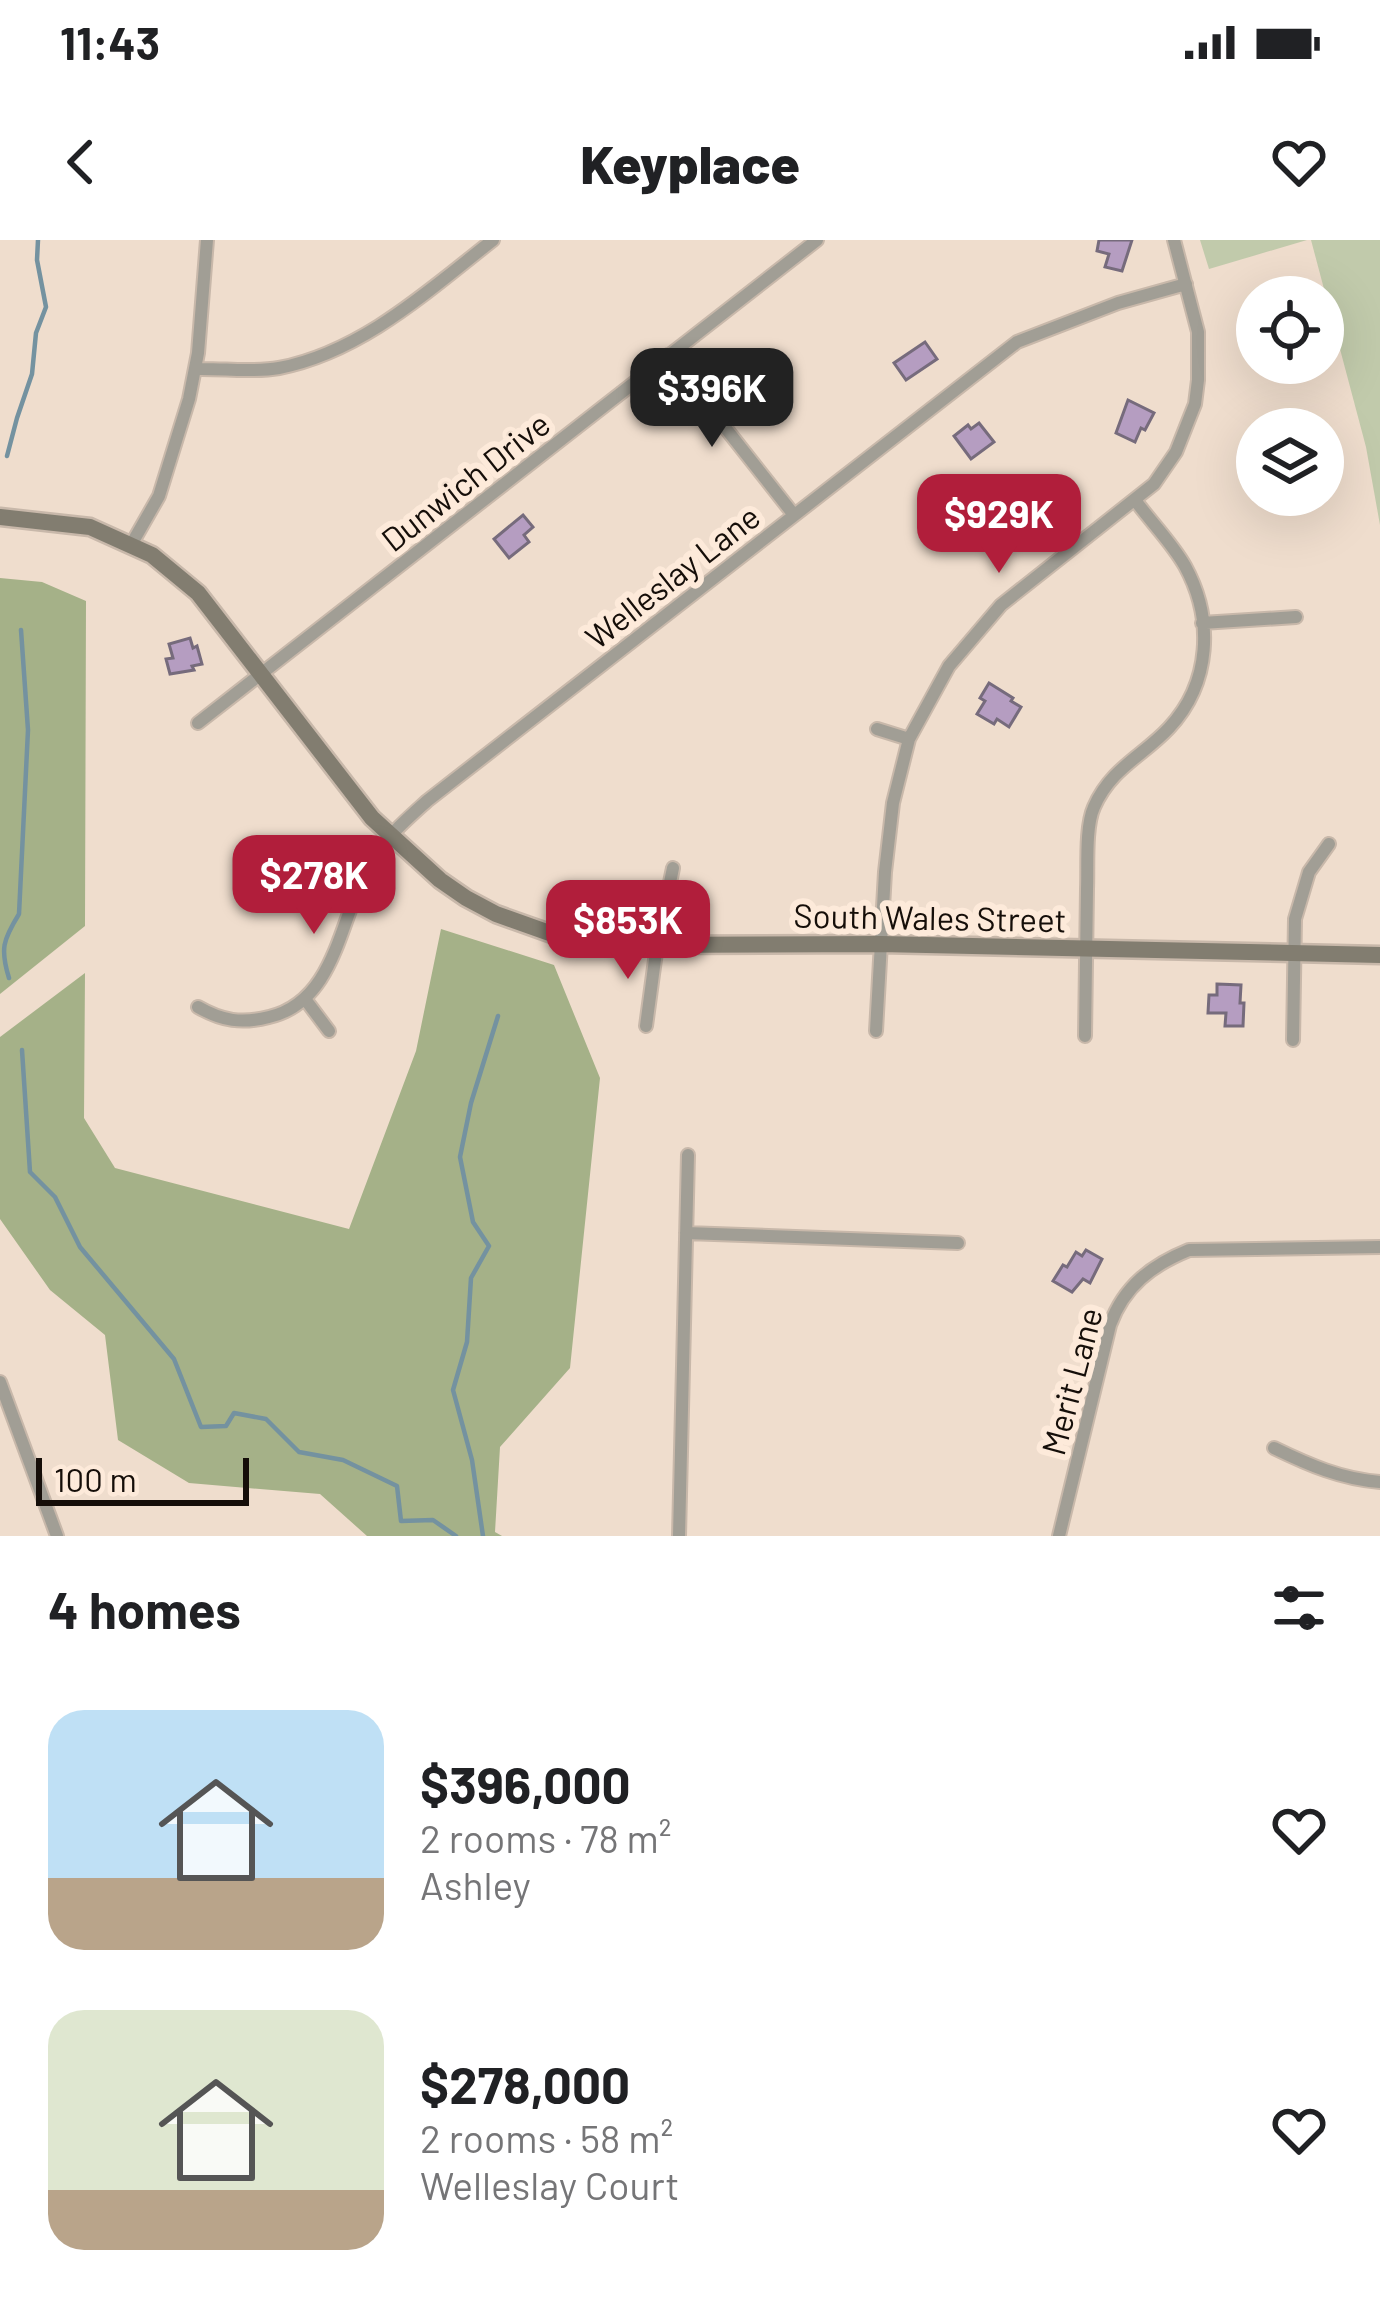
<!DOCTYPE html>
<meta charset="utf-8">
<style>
:root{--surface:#fff;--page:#f6f6f6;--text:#202124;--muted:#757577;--accent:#b11e3b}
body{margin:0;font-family:Barlow,sans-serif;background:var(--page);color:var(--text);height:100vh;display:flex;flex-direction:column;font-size:45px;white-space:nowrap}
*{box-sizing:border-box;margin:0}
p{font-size:39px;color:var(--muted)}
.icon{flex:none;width:66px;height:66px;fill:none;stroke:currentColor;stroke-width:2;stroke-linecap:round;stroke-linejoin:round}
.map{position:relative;height:1296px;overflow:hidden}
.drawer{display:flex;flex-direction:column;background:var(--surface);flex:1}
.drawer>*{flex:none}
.fabs{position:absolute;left:1236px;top:36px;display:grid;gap:24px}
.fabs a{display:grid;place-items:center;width:108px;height:108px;border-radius:50%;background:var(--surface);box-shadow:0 12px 48px #0002;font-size:60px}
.scale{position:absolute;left:36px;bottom:30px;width:213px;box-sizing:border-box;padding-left:12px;border:6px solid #150e09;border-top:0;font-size:33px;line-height:42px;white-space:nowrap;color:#150e09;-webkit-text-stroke:9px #fdeada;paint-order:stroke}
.price{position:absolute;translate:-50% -102px;padding:0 27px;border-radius:24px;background:var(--accent);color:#fff;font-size:39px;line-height:78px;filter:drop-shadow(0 3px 6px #0008)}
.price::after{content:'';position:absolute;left:50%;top:72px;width:36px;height:27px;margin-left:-18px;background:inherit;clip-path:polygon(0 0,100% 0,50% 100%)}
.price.current{background:#222;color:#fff}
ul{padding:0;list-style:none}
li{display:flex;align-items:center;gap:36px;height:300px;padding:0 48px}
li span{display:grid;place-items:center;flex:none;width:336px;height:240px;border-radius:36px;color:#555}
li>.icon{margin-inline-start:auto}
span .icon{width:144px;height:144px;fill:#fffc;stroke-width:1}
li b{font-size:51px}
h2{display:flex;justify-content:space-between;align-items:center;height:144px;padding:0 48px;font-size:51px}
.status{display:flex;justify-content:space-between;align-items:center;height:84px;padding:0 60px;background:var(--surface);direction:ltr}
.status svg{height:33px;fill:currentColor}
header{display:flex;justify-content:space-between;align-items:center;height:156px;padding:0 48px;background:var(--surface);font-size:54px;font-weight:800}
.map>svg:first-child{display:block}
.green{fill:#c1caab}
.forest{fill:#a5b188}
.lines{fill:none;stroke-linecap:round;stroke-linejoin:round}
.stream{stroke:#7492a0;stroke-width:4.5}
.building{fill:#b59dc1;stroke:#766b7c;stroke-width:3}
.street-casing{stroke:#c8b8aa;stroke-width:16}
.secondary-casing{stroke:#c8b8aa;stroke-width:21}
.street{stroke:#a19e95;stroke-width:12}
.secondary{stroke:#827d70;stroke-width:16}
.labels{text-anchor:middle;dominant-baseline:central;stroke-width:12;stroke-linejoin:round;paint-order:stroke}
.street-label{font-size:33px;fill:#150e09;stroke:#fdeada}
</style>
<div class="status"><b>11:43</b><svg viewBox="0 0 49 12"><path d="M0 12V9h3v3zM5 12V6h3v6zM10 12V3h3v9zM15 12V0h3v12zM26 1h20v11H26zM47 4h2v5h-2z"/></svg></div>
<header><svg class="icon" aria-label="back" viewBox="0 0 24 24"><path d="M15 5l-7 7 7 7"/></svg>Keyplace<svg class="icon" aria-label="heart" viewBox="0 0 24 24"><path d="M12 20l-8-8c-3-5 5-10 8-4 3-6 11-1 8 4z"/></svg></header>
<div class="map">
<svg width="1380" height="1296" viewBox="0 0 1380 1296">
<rect width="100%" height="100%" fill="#efddcd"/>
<path class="green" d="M1200,0H1307L1209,29Z
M1311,0H1380V285L1366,207Z"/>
<path class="forest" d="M0,338L42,342L86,361L85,686L0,754Z
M441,689L554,725L600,838L570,1128L500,1207L495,1292L502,1296H367L320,1254L189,1243L118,1200L105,1095L50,1050L0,979V797L85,733L84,878L115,928L349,989L416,811Z"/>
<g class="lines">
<path class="stream" d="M7,216L17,178L32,134L36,93L46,67L37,20L38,0
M9,738C0,709 3,700 19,674L28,490L21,390
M22,810L30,932L55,957L80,1007L174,1119L201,1187L226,1186L234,1173L266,1179L299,1212L343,1220L397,1246L401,1281L433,1280L456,1296
M483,1296L472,1220L453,1150L467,1102L471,1038L489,1006L473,982L460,917L471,863L498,776"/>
</g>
<path class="building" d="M1099,0H1132L1122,31L1105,27L1109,14L1097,11Z
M925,102L937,119L906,140L894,123Z
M1128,160L1154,173L1145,190L1141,188L1135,202L1116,193Z
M979,183L994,202L971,219L954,196L968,185L971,189Z
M523,275L533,287L524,295L529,302L509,318L494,299Z
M190,398L193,408L197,406L202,424L192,426L194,430L170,434L166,419L173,418L169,404Z
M989,443L1013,458L1011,461L1021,467L1009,487L997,479L994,484L977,474L985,461L980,458Z
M1217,744L1241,745L1240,763H1244L1243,786H1225L1226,773H1208L1209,755H1217Z
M1086,1010L1102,1019L1090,1043L1083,1039L1072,1052L1053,1041L1063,1025L1067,1027L1076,1012L1082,1016Z"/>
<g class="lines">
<defs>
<path id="street" d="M668,115L794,275
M195,129C223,128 250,133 279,128C362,112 429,50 493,0
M131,305L159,256L189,159L198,113L207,0
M1202,383L1296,377
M198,483L817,0
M877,489L909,499
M305,759L329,791
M198,767C222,781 242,784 269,777C338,761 340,673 371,622C386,597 406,580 427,561L1017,102L1118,63L1186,44
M646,786L657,705L673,628
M876,791L885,632L893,563L909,499L949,426L1001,365L1154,244L1176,212L1195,164L1198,140V92L1174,0
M1085,796C1086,747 1086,698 1087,649C1088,627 1085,587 1094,567C1111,528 1143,516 1169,488C1211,443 1214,379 1185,326C1172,303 1151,282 1135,260
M1293,800L1295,679L1309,632L1329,604
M686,993L958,1003
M0,1142L57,1296
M1274,1208C1309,1225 1341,1239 1380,1242
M679,1296L688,915
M1059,1296L1110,1085C1124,1046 1152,1025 1189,1010L1380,1007"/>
<path id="secondary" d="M0,277L90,287L152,315L198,353L372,578L440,640L466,658L496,674L555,695L634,705L881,704L1380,715"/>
</defs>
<use href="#street" class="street-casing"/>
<use href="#secondary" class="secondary-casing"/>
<use href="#street" class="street"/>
<use href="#secondary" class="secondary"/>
</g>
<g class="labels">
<g class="street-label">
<text transform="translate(465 241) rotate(-38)">Dunwich Drive</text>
<text transform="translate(672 336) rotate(-38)">Welleslay Lane</text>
<text transform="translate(930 677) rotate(1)">South Wales Street</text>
<text transform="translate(1071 1141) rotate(-75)">Merit Lane</text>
</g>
</g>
</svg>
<div class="fabs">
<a><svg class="icon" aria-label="locate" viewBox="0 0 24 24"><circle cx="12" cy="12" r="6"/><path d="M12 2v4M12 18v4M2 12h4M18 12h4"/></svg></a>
<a><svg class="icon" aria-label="layers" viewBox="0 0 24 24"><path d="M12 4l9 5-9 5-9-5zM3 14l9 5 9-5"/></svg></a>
</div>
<div class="scale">100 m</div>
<b class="price current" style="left:712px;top:210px">$396K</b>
<b class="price" style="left:999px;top:336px">$929K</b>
<b class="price" style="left:314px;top:697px">$278K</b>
<b class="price" style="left:628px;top:742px">$853K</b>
</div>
<section class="drawer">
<h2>4 homes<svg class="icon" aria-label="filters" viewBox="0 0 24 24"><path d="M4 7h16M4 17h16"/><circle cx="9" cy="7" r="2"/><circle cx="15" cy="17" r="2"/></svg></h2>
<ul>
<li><span style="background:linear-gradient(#bfe0f5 70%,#b9a48a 0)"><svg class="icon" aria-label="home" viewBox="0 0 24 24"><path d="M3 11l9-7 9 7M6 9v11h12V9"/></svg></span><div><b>$396,000</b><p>2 rooms · 78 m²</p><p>Ashley</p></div><svg class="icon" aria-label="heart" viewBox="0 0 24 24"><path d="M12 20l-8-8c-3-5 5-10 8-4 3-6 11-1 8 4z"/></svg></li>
<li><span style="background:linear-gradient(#dfe7d0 75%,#b9a48a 0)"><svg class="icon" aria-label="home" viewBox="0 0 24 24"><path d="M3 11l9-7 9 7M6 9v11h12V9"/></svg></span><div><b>$278,000</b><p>2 rooms · 58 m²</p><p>Welleslay Court</p></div><svg class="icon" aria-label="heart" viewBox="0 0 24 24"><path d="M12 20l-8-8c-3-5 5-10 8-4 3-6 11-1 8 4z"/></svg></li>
</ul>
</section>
